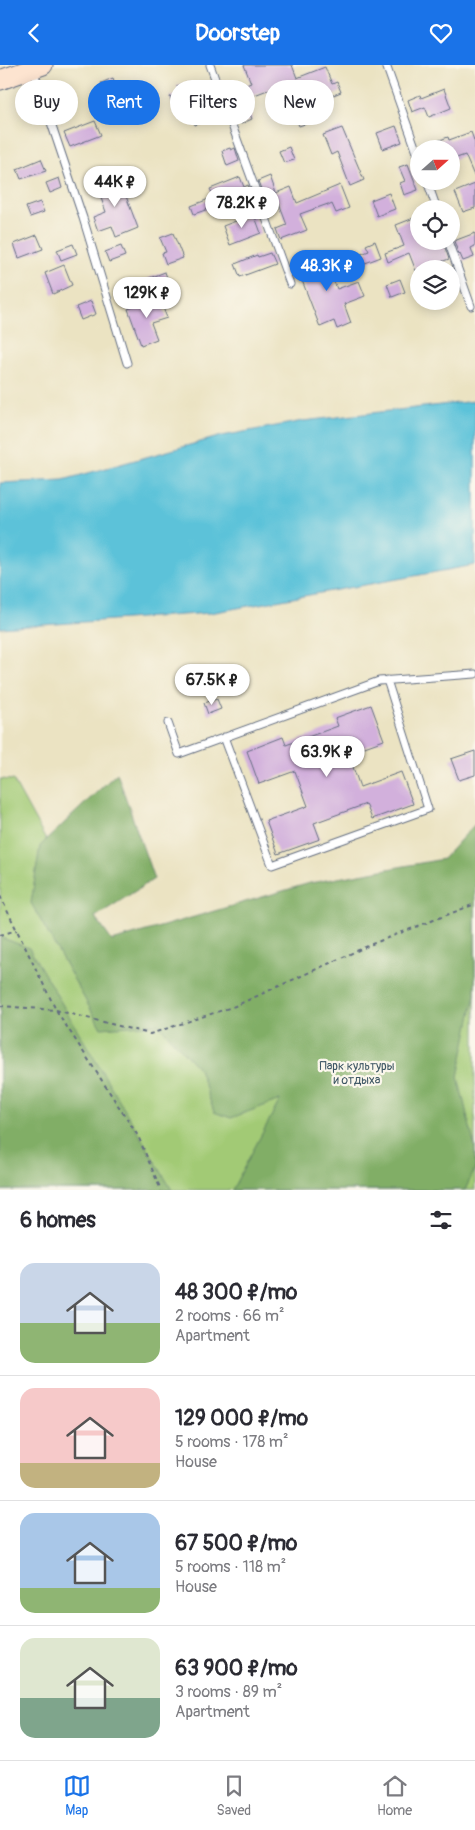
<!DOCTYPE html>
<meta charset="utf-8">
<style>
:root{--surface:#fff;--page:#f2f2f3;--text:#2b2b33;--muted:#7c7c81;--line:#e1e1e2;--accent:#1a73e8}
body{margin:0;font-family:Pangolin,sans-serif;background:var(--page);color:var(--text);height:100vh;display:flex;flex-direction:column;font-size:19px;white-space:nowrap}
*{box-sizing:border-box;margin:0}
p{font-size:16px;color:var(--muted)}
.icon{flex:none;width:28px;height:28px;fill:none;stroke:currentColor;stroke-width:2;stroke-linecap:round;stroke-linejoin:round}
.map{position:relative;height:1125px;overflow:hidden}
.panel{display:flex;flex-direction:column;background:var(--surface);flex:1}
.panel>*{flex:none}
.hud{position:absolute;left:15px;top:15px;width:445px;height:45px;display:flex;gap:10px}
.needle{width:32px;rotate:69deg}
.tools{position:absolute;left:410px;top:75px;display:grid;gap:10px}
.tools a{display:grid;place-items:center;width:50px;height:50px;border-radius:50%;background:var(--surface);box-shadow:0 2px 12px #0003;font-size:25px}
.price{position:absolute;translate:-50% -42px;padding:0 11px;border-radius:18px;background:#fff;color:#222;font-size:16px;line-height:32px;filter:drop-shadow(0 1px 2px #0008)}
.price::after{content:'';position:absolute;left:50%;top:30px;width:15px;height:11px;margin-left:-8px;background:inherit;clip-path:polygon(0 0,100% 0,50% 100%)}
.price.selected{background:var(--accent);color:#fff}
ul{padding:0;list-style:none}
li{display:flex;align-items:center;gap:15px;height:125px;padding:0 20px}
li+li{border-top:1px solid var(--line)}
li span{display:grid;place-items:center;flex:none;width:140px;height:100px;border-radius:15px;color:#555}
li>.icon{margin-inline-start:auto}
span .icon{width:60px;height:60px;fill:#fffc;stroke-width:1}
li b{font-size:21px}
h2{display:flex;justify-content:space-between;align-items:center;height:60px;padding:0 20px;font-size:21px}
.pill{padding:0 18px;border-radius:22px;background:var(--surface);box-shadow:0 2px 12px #0003;font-size:18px;line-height:45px}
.pill.selected{background:var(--accent);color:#fff}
header{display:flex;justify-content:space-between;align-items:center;height:65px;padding:0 20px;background:var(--accent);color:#fff;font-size:22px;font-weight:800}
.menu{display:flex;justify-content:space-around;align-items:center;height:70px;border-top:1px solid var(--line);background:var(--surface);font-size:14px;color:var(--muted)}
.menu a{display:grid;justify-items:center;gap:2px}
.menu .selected{color:var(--accent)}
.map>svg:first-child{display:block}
.green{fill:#a2ca75;stroke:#5e7c6a}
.forest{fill:#81ae66;stroke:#4e6e62}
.water{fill:#5bc2d9;stroke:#3b789c}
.building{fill:#d2b0dc}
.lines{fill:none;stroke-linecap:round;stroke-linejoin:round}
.lane-casing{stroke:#646e81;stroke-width:9}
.secondary-casing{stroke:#646e81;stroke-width:21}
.path{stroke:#646e81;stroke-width:2;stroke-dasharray:4 4;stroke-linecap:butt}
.lane{stroke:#fff;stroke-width:7}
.secondary{stroke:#fde4d0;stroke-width:19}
.labels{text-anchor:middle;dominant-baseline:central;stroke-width:4.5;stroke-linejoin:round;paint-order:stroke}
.park-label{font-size:12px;fill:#3d5664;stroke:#fbf7ec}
</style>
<header><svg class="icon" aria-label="back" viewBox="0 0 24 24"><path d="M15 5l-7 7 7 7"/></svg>Doorstep<svg class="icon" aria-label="heart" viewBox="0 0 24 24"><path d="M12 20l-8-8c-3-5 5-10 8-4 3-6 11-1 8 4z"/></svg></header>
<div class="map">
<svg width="475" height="1125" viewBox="0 0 475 1125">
<rect width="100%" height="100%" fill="#fbf7ec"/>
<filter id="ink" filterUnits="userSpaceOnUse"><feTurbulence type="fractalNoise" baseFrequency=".02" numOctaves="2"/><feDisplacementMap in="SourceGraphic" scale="10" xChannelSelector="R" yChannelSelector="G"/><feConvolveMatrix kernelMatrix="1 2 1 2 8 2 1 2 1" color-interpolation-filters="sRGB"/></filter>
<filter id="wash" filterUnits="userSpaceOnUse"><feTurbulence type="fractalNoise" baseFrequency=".0096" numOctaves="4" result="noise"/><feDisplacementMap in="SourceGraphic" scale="20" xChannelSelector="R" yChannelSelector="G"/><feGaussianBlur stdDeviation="1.12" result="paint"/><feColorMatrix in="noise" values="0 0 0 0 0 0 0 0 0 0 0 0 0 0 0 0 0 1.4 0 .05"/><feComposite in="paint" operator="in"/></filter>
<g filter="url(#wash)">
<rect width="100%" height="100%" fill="#ebe3c2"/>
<path class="green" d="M0,714L13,715L148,961L475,837V1125H0Z"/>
<path class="forest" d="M117,708L154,814L95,852L112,876L310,818L443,794L475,759V930L458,1012L475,1083V1104L465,1125H232L280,1035L231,1053L214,1047L199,1004L158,959L101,963L31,838L40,781Z
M0,872L29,883L172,1125H0Z"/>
<path class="water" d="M475,336V500L210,548L0,563V418L63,415L222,371L303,356Z"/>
<g id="blocks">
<path class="building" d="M244,0H292L297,13L325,2L332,19L337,17L341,27L326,33L330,42L308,50L311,57L299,61L291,41L295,39L286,18L244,34L252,54L241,59L230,26L251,18Z
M113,13L122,36L110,40L101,18Z
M189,17L192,24L201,20L212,54L195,60L187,38L174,43L170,32L180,28L177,21Z
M444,24L451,43L429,52L425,42L412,47L408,35L420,30L421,33Z
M95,56L101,70L70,82L64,68Z
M396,61L402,77L383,84L377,68Z
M342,63L364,115L350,121L337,87L331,90L323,70Z
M471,67L475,78V113L465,90L451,95V84H421V82L448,72L449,75Z
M289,82L294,95L284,98L279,86Z
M230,83L231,85L235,83L239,96L227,101L222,86Z
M41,94L46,106L21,114L17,104Z
M408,99L418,125L404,130L400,118L405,116L399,102Z
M118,110L138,163L116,172L112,161L98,166L93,152L106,147L96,119Z
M270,111L276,128L291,122L297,138L340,120L349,143L336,148L332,139L328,141V139L300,149L307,165L281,175L277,164L287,160L276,131L265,135L258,116Z
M240,112L244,122L248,120L252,130L218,143L217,141L194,149L191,141L214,132L210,124Z
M59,113L62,123L50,128L46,118Z
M475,119V143L463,147L455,127Z
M389,128L395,144L377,151L371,135Z
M40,137L44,147L30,152L26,142Z
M254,149L261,168L230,180L223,161Z
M419,151V176H439L441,181L444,180L449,194L416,206L409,188L388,197L385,188L404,181L396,160Z
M173,168L183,193L166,199L162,188L166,187L160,173Z
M475,168V181L471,183L474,192L463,196L460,189L459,190L454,176Z
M37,170L43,184L19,193L14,179Z
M375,176L381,192L360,200L362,206L352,210L346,195L369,186L366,180Z
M73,179L77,189L61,195L57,185Z
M121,181L125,191L109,197L105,187Z
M322,187L337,224L359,216L365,231L344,239L351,258L337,264L334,256L320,262L298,205L301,204L298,197Z
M270,188L275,199L240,212L235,199L257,190L258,192Z
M64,200L72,220L53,229L45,208Z
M165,207L171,224L153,230L147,214Z
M400,214L405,227L392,232L387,219Z
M159,232L167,253L151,258L157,274L141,280L128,244Z
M91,236L96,249L81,255L76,242Z
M217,634L221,644L208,649L204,638Z
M371,640L384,675L348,688L360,722L401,707L413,739L372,754L366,739L314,758L320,774L278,789L266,756L308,741L295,706L259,719L247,686L283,672L286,680L338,661L335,653Z
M475,686V710L459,715L451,694Z"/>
</g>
</g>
<g filter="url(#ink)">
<use href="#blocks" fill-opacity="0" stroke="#646e81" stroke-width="1"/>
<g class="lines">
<defs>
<path id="lane" d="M210,0L290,219
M386,0L419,93
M33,4L83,153L127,298
M427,116L437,144
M448,176L471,241
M168,658L179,689L379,616L475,609
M224,672L272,800L428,744L387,615"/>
<path id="secondary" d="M0,15L43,0"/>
</defs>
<use href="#lane" class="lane-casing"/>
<use href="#secondary" class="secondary-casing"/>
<path class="path" d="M0,831L56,945L138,1071L161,1125
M0,870L17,865
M0,941L56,945L150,969L235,941L372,879L475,839"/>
<use href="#lane" class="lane"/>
<use href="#secondary" class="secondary"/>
</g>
</g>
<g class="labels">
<g class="park-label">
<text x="357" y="1001">Парк культуры<tspan x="357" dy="14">и отдыха</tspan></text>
</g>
</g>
</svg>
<div class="tools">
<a><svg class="needle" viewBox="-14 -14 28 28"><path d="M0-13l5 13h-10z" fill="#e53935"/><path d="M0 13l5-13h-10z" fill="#7c7c81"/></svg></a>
<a><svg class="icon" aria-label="locate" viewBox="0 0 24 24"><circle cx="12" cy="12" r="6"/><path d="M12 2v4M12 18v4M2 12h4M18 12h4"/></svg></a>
<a><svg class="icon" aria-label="layers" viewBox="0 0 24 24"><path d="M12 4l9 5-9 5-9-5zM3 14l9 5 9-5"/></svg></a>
</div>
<b class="price" style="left:115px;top:143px">44K ₽</b>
<b class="price" style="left:242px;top:164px">78.2K ₽</b>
<b class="price selected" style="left:327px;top:227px">48.3K ₽</b>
<b class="price" style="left:147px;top:254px">129K ₽</b>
<b class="price" style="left:212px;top:641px">67.5K ₽</b>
<b class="price" style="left:327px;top:713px">63.9K ₽</b>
<div class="hud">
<a class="pill">Buy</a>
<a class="pill selected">Rent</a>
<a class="pill">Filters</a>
<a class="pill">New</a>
</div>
</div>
<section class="panel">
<h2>6 homes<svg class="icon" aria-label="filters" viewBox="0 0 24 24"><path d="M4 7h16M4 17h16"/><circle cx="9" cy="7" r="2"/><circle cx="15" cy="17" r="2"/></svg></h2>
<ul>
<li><span style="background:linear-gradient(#c9d6e8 60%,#8fb573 0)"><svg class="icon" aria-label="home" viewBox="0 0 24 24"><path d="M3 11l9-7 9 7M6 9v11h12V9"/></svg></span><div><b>48 300 ₽/mo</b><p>2 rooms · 66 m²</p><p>Apartment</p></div></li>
<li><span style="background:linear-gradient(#f6c9c9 75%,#c2b280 0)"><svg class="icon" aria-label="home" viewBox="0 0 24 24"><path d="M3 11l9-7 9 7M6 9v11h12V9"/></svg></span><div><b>129 000 ₽/mo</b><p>5 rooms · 178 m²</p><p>House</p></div></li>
<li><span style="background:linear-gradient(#a9c7e8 75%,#8fb573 0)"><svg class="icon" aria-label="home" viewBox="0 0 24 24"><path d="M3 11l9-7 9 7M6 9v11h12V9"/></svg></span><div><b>67 500 ₽/mo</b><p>5 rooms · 118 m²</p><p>House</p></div></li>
<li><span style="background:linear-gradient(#dfe7d0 60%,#7fa58c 0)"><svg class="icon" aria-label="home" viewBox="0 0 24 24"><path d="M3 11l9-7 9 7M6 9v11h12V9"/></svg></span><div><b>63 900 ₽/mo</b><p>3 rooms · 89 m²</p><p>Apartment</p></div></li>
</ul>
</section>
<nav class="menu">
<a class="selected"><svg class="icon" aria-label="map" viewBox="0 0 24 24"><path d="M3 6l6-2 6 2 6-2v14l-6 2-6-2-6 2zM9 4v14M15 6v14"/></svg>Map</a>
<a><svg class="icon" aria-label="saved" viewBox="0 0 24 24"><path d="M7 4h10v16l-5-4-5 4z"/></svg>Saved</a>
<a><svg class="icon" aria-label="home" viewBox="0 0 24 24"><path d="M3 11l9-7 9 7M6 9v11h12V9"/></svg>Home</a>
</nav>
